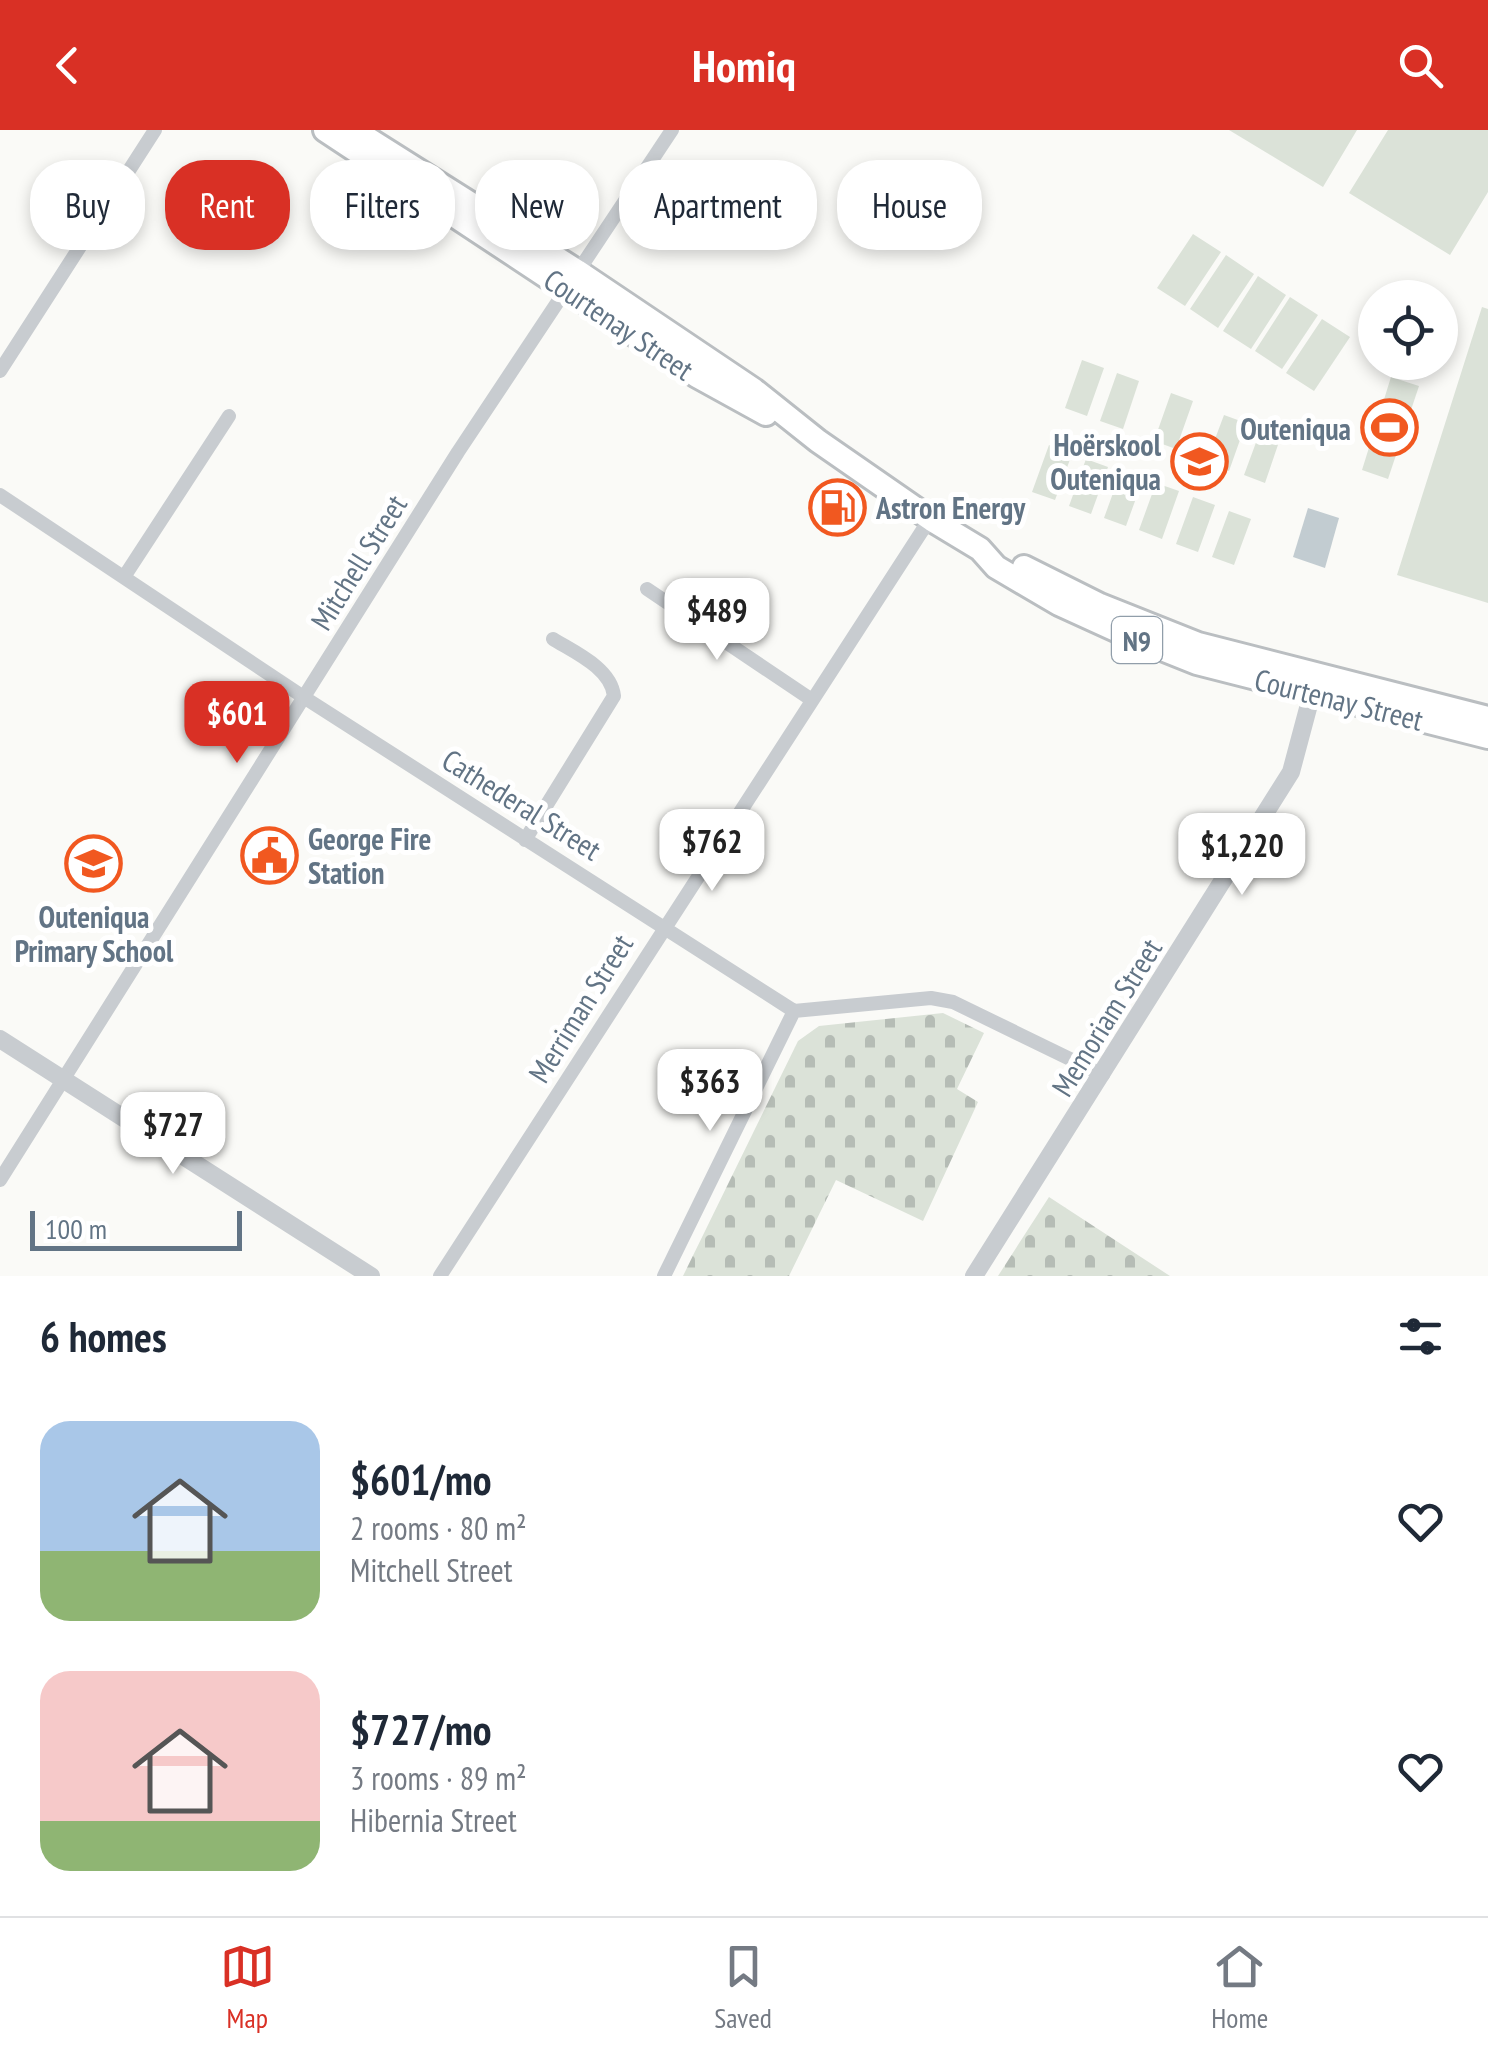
<!DOCTYPE html>
<meta charset="utf-8">
<style>
:root{--surface:#fff;--page:#f2f2f3;--text:#1f2937;--muted:#747a83;--line:#e0e1e3;--accent:#d93025}
body{margin:0;font-family:"PT Sans Narrow",sans-serif;background:var(--page);color:var(--text);height:100vh;display:flex;flex-direction:column;font-size:38px;white-space:nowrap}
*{box-sizing:border-box;margin:0}
p{font-size:32px;color:var(--muted)}
.icon{flex:none;width:55px;height:55px;fill:none;stroke:currentColor;stroke-width:2;stroke-linecap:round;stroke-linejoin:round}
.map{position:relative;height:1146px;overflow:hidden}
.sheet{display:flex;flex-direction:column;background:var(--surface);flex:1}
.sheet>*{flex:none}
.banner{position:absolute;left:30px;top:30px;width:1430px;height:90px;display:flex;gap:20px}
.tools{position:absolute;left:1358px;top:150px;display:grid;gap:20px}
.tools a{display:grid;place-items:center;width:100px;height:100px;border-radius:50%;background:var(--surface);box-shadow:0 5px 15px #0003;font-size:50px}
.scale{position:absolute;left:30px;bottom:25px;width:212px;box-sizing:border-box;padding-left:10px;border:5px solid #627485;border-top:0;font-size:28px;line-height:35px;white-space:nowrap;color:#627485;-webkit-text-stroke:8px #fff;paint-order:stroke}
.price{position:absolute;translate:-50% -85px;padding:0 22px;border-radius:20px;background:#fff;color:#222;font-size:32px;line-height:65px;filter:drop-shadow(0 2px 5px #0008)}
.price::after{content:'';position:absolute;left:50%;top:60px;width:30px;height:22px;margin-left:-15px;background:inherit;clip-path:polygon(0 0,100% 0,50% 100%)}
.price.selected{background:var(--accent);color:#fff}
ul{padding:0;list-style:none}
li{display:flex;align-items:center;gap:30px;height:250px;padding:0 40px}
li span{display:grid;place-items:center;flex:none;width:280px;height:200px;border-radius:30px;color:#555}
li>.icon{margin-inline-start:auto}
span .icon{width:120px;height:120px;fill:#fffc;stroke-width:1}
li b{font-size:42px}
h2{display:flex;justify-content:space-between;align-items:center;height:120px;padding:0 40px;font-size:42px}
.tag{padding:0 35px;border-radius:40px;background:var(--surface);box-shadow:0 5px 15px #0003;font-size:35px;line-height:90px}
.tag.selected{background:var(--accent);color:#fff}
header{display:flex;justify-content:space-between;align-items:center;height:130px;padding:0 40px;background:var(--accent);color:#fff;font-size:45px;font-weight:700}
.tabs{display:flex;justify-content:space-around;align-items:center;height:140px;border-top:2px solid var(--line);background:var(--surface);font-size:28px;color:var(--muted)}
.tabs a{display:grid;justify-items:center;gap:5px}
.tabs .selected{color:var(--accent)}
.map>svg:first-child{display:block}
.cemetery{fill:url(#cemetery-stones)}
.pitch{fill:#dbe2d8}
.water{fill:#c2ccd1}
.lines{fill:none;stroke-linecap:round;stroke-linejoin:round}
.trunk-casing{stroke:#babec1;stroke-width:28}
.minor{stroke:#c8ccd0;stroke-width:14}
.tertiary{stroke:#c8ccd0;stroke-width:18}
.trunk{stroke:#fff;stroke-width:22}
.labels{text-anchor:middle;dominant-baseline:central;stroke-width:10;stroke-linejoin:round;paint-order:stroke}
.shield{fill:#fff;stroke:#919eaa;stroke-width:2.5}
.shield-label{font-size:28px;font-weight:bold;fill:#627485}
.street-label{font-size:30px;fill:#627485;stroke:#fff}
.poi-label{font-size:30px;font-weight:bold;fill:#627485;stroke:#fff;text-anchor:end}
</style>
<header><svg class="icon" aria-label="back" viewBox="0 0 24 24"><path d="M15 5l-7 7 7 7"/></svg>Homiq<svg class="icon" aria-label="search" viewBox="0 0 24 24"><circle cx="10" cy="10" r="6"/><path d="M15 15l6 6"/></svg></header>
<div class="map">
<svg width="1488" height="1146" viewBox="0 0 1488 1146">
<defs>
<pattern id="cemetery-stones" width="16" height="16" patternUnits="userSpaceOnUse" patternTransform="scale(2.5)"><rect width="16" height="16" fill="#dbe2d8"/><path d="M2 7V4a2 2 0 0 1 4 0v3zM10 15v-3a2 2 0 0 1 4 0v3z" fill="#b5bcb5"/></pattern>
</defs>
<rect width="100%" height="100%" fill="#fafaf7"/>
<path class="cemetery" d="M943,883L984,903L957,959L978,972L923,1091L836,1050L789,1146H683L798,911L819,896Z
M1049,1067L1170,1146H998Z"/>
<path class="pitch" d="M1229,0H1357L1323,57Z
M1388,0H1488V62L1450,125L1349,63Z
M1193,104L1221,122L1185,176L1157,158Z
M1226,125L1254,144L1218,198L1190,179Z
M1258,146L1286,165L1251,219L1223,201Z
M1290,167L1318,185L1282,239L1255,221Z
M1482,177L1488,179V473L1397,445Z
M1322,189L1350,207L1314,261L1286,243Z
M1082,230L1104,238L1087,286L1065,278Z
M1117,243L1139,251L1123,299L1100,291Z
M1391,247L1419,256L1388,349L1362,340Z
M1171,263L1193,271L1176,319L1154,311Z
M1224,285L1246,293L1229,341L1206,333Z
M1261,299L1281,306L1265,353L1244,345Z
M1049,315L1072,324L1055,370L1032,362Z
M1086,329L1108,337L1091,384L1069,376Z
M1121,341L1143,349L1126,396L1104,388Z
M1156,353L1179,361L1162,409L1139,400Z
M1193,367L1215,375L1198,422L1176,414Z
M1229,381L1251,389L1234,435L1212,427Z"/>
<path class="water" d="M1308,378L1339,388L1325,438L1293,427Z"/>
<g class="lines">
<defs>
<path id="trunk" d="M325,0L697,246L766,284
M354,0L577,141L754,260L818,311L932,390L980,419L996,437L1059,474L1127,505L1197,533L1488,607
M1024,437L1100,475L1198,514L1488,588"/>
</defs>
<use href="#trunk" class="trunk-casing"/>
<path class="minor" d="M0,241L155,0
M0,365L305,568L794,881L931,868L953,872L1103,945
M124,447L229,286
M647,459L812,570
M525,710L614,566C611,538 574,522 553,509
M0,1050L458,322L672,0
M440,1146L922,401L932,390
M664,1146L794,881"/>
<path class="tertiary" d="M0,909L371,1146
M974,1146L1291,642L1315,552"/>
<use href="#trunk" class="trunk"/>
</g>
<defs>
<symbol id="stadium-ring" viewBox="-11 -11 22 22"><circle r="9.5" fill="#fff" stroke="#f15820" stroke-width="1.5"/><path d="M0-5a6.5 5 0 1 0 0 10a6.5 5 0 1 0 0-10ZM-3.5-1.8h7v3.6h-7Z" fill="#f15820"/></symbol>
<symbol id="school-ring" viewBox="-11 -11 22 22"><circle r="9.5" fill="#fff" stroke="#f15820" stroke-width="1.5"/><path d="M0-5L7-2L0 1L-7-2ZM-4 1L0 2.5L4 1V4Q0 6-4 4Z" fill="#f15820"/></symbol>
<symbol id="fuel-ring" viewBox="-11 -11 22 22"><circle r="9.5" fill="#fff" stroke="#f15820" stroke-width="1.5"/><path d="M-5.5-6h7V0h2V4h1.3V-2.5L3-4.5l.8-.8L6-3V5H2.5V1h-1V6h-7ZM-4.2-4.7v3.2H.2V-4.7Z" fill="#f15820"/></symbol>
<symbol id="civic-ring" viewBox="-11 -11 22 22"><circle r="9.5" fill="#fff" stroke="#f15820" stroke-width="1.5"/><path d="M-.6-6.5H3V-4.5H.6V-3L4-1V1h2V6H-6V1h2V-1L-.6-3ZM-1.2 2.5V6h2.4V2.5Z" fill="#f15820"/></symbol>
</defs>
<g fill-rule="evenodd">
<use href="#stadium-ring" x="1358" y="266" width="63" height="63"/>
<use href="#school-ring" x="1168" y="300" width="63" height="63"/>
<use href="#fuel-ring" x="806" y="346" width="63" height="63"/>
<use href="#civic-ring" x="238" y="694" width="63" height="63"/>
<use href="#school-ring" x="62" y="702" width="63" height="63"/>
</g>
<g class="labels">
<rect class="shield" x="1112" y="487" width="50" height="46" rx="8"/>
<g class="shield-label">
<text x="1137" y="510">N9</text>
</g>
<g class="street-label">
<text transform="translate(619 194) rotate(34)">Courtenay Street</text>
<text transform="translate(358 432) rotate(-58)">Mitchell Street</text>
<text transform="translate(1339 569) rotate(14)">Courtenay Street</text>
<text transform="translate(522 674) rotate(32)">Cathederal Street</text>
<text transform="translate(580 878) rotate(-58)">Merriman Street</text>
<text transform="translate(1106 887) rotate(-58)">Memoriam Street</text>
</g>
<g class="poi-label">
<text x="1351" y="298">Outeniqua</text>
<text x="1161" y="314">Hoërskool<tspan x="1161" dy="34">Outeniqua</tspan></text>
<text x="876" y="377" text-anchor="start">Astron Energy</text>
<text x="308" y="708" text-anchor="start">George Fire<tspan x="308" dy="34">Station</tspan></text>
<text x="94" y="786" text-anchor="middle">Outeniqua<tspan x="94" dy="34">Primary School</tspan></text>
</g>
</g>
</svg>
<div class="tools">
<a><svg class="icon" aria-label="locate" viewBox="0 0 24 24"><circle cx="12" cy="12" r="6"/><path d="M12 2v4M12 18v4M2 12h4M18 12h4"/></svg></a>
</div>
<div class="scale">100 m</div>
<b class="price" style="left:717px;top:533px">$489</b>
<b class="price selected" style="left:237px;top:636px">$601</b>
<b class="price" style="left:712px;top:764px">$762</b>
<b class="price" style="left:1242px;top:768px">$1,220</b>
<b class="price" style="left:710px;top:1004px">$363</b>
<b class="price" style="left:173px;top:1047px">$727</b>
<div class="banner">
<a class="tag">Buy</a>
<a class="tag selected">Rent</a>
<a class="tag">Filters</a>
<a class="tag">New</a>
<a class="tag">Apartment</a>
<a class="tag">House</a>
</div>
</div>
<section class="sheet">
<h2>6 homes<svg class="icon" aria-label="filters" viewBox="0 0 24 24"><path d="M4 7h16M4 17h16"/><circle cx="9" cy="7" r="2"/><circle cx="15" cy="17" r="2"/></svg></h2>
<ul>
<li><span style="background:linear-gradient(#a9c7e8 65%,#8fb573 0)"><svg class="icon" aria-label="home" viewBox="0 0 24 24"><path d="M3 11l9-7 9 7M6 9v11h12V9"/></svg></span><div><b>$601/mo</b><p>2 rooms · 80 m²</p><p>Mitchell Street</p></div><svg class="icon" aria-label="heart" viewBox="0 0 24 24"><path d="M12 20l-8-8c-3-5 5-10 8-4 3-6 11-1 8 4z"/></svg></li>
<li><span style="background:linear-gradient(#f6c9c9 75%,#8fb573 0)"><svg class="icon" aria-label="home" viewBox="0 0 24 24"><path d="M3 11l9-7 9 7M6 9v11h12V9"/></svg></span><div><b>$727/mo</b><p>3 rooms · 89 m²</p><p>Hibernia Street</p></div><svg class="icon" aria-label="heart" viewBox="0 0 24 24"><path d="M12 20l-8-8c-3-5 5-10 8-4 3-6 11-1 8 4z"/></svg></li>
</ul>
</section>
<nav class="tabs">
<a class="selected"><svg class="icon" aria-label="map" viewBox="0 0 24 24"><path d="M3 6l6-2 6 2 6-2v14l-6 2-6-2-6 2zM9 4v14M15 6v14"/></svg>Map</a>
<a><svg class="icon" aria-label="saved" viewBox="0 0 24 24"><path d="M7 4h10v16l-5-4-5 4z"/></svg>Saved</a>
<a><svg class="icon" aria-label="home" viewBox="0 0 24 24"><path d="M3 11l9-7 9 7M6 9v11h12V9"/></svg>Home</a>
</nav>
